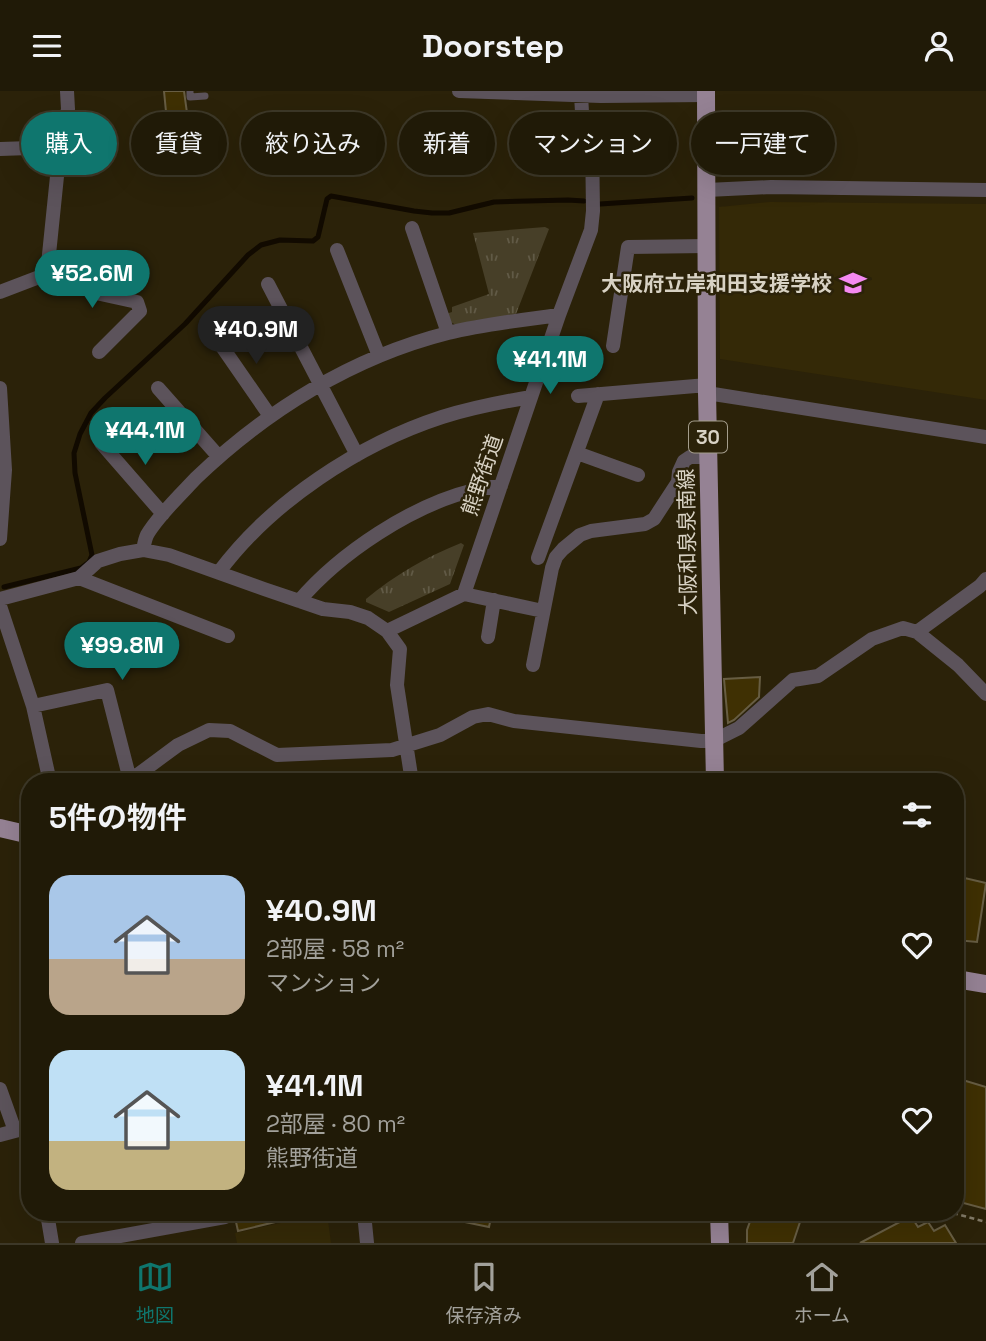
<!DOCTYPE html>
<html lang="ja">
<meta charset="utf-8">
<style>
:root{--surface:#201a07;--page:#2d2715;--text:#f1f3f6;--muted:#a2a19b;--line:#3d3828;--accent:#0f766e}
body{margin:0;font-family:"Space Grotesk","Noto Sans JP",sans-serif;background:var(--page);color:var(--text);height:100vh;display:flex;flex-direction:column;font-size:26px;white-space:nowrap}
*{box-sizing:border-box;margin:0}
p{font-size:23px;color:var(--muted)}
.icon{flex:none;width:38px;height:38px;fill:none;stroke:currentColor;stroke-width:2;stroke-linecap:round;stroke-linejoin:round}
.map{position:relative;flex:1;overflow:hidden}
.panel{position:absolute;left:21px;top:682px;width:943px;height:448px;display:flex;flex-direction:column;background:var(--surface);border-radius:28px;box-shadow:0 7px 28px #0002,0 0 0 2px var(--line)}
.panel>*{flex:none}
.hud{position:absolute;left:21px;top:21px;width:945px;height:63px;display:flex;gap:14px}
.price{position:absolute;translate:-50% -60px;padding:0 16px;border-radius:24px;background:var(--accent);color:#fff;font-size:23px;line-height:46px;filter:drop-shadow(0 2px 4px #0008)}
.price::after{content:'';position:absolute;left:50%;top:42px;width:21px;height:16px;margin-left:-10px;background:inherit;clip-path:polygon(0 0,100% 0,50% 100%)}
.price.current{background:#222;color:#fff}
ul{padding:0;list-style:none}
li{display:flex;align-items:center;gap:21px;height:175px;padding:0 28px}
li span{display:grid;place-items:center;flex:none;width:196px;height:140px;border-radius:21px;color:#555}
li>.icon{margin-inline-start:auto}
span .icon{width:84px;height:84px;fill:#fffc;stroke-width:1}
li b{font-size:30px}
h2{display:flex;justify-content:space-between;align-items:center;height:84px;padding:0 28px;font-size:30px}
.pill{padding:0 24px;border-radius:32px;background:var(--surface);box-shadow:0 7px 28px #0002,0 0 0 2px var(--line);font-size:24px;line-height:63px}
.pill.current{background:var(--accent);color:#fff}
header{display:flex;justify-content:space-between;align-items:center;height:91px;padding:0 28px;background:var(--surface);font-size:32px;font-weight:700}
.dock{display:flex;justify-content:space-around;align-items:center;height:98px;border-top:2px solid var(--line);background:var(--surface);font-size:19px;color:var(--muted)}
.dock a{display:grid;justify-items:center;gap:4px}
.dock .current{color:var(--accent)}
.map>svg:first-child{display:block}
.built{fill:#342907}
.park{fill:url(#park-tufts)}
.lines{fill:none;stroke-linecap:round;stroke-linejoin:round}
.stream{stroke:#110a00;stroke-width:5}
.building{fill:#3f3003;stroke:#675d43;stroke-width:2}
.path{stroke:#817966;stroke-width:2.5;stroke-dasharray:5 3.5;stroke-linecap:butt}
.service{stroke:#5c535b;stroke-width:7}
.minor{stroke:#5c535b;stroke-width:14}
.primary{stroke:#958294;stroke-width:18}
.labels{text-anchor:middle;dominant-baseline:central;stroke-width:5;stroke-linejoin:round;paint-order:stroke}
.shield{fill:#2b2209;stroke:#a49d8c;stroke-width:2}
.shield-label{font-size:19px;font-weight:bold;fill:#d8d2c4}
.poi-label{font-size:21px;font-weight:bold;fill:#d8d2c4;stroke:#2b2209;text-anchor:end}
.street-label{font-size:21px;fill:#d8d2c4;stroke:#2b2209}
</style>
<header><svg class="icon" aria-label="menu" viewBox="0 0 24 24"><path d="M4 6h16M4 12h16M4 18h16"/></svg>Doorstep<svg class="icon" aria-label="person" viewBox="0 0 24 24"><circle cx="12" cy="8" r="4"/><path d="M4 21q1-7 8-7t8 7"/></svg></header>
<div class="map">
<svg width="986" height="1152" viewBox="0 0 986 1152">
<defs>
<pattern id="park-tufts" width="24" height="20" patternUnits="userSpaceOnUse" patternTransform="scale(1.75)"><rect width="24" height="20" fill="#473f28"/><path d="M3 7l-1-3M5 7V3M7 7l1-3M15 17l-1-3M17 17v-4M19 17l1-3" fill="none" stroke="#615a46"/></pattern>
</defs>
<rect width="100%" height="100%" fill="#2b2209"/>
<path class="built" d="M770,111L986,113V309L720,268L719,116Z
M327,1122L331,1152H237L235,1142Z"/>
<path class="park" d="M545,136L549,138L516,223L456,234L449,230L446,223L452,221V216L489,203L473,142Z
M461,452L464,454L450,493L389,521L366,511V508C395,484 426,466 461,452Z"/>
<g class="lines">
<path class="stream" d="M600,113L692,107
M4,496L81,477L89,471L92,464L75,382L74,362L80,343L91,322L105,307L185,233L248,164L261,154L280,149L313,150L318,146L327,108L331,105L414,120L432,122H449L494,111L568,109L584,110"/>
</g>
<path class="building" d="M164,0H184L188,29L167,31Z
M760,586L759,606L734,629L728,632L724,588Z
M956,785L986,792L977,851L956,849Z
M956,987L986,996V1118L956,1110Z
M234,1122H291L292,1127L238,1140Z
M450,1122H492L489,1136L450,1128Z
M753,1122H803L793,1152H747V1139Z
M911,1125L918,1136L928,1131L934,1140L945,1134L956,1152H860Z"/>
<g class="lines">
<path class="path" d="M953,1122L986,1131"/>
<path class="service" d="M190,0V6L205,5"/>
<path class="minor" d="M459,0L601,5L706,4
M0,58L60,56
M707,99L771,96L986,99
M412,137L448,242
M337,159L379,265
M47,183L96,202L137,211L140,220L99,261
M268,193L357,364
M0,201L47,183L60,56L68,18L67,0
M214,244L270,325
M613,255L628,156L707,155
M0,297L5,379L0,448
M158,297L219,366
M707,302L986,346
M578,305L707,294
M101,352L163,423
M577,362L638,384
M143,459C144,454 145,448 147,444C157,426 182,402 196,387C267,319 353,266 448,242C485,233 522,229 559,224
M538,467L598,303
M219,481C271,411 359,353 442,326C471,317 501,311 531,306
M79,487L228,545
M464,503L543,520
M0,508L79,487L98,470L120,463L143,459L169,464L264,498L323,518L350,521L368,527L387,540L400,558L397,594L412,691
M299,510C340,462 412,414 474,399C483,397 492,396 501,395
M0,515L33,615L50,691
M387,540L464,503L559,224L591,139L593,120L592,48L582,21L581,4
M917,541L980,495L986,488
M488,546L494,509
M533,574L552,477L556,466L563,458L580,444L591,440L645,433L654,428L678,391L679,381L684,370L690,366H708
M33,615L107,599L130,689
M128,691L178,654L209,639L230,640L277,664L392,659L440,644L473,626L488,623L514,630L701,650H713L739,637L793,589L818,585L872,548L903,537L917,541L958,574L986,603
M0,998L15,1040
M0,1044L30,1036
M47,1122L52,1152
M364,1122L367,1152
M82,1152L225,1126L224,1122"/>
<path class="primary" d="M706,0L707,302L715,691
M0,737L30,744
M956,888L986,893
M719,1122L720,1152"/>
</g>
<defs>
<symbol id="school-bare" viewBox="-9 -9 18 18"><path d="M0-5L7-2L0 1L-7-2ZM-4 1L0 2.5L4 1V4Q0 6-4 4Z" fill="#f489f1" stroke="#2b2209" stroke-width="2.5" paint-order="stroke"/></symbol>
</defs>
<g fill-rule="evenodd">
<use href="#school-bare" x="834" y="173" width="38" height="38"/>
</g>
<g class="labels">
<rect class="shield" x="689" y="330.5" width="38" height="31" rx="5"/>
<g class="shield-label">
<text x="708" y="346">30</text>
</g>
<g class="poi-label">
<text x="832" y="192">大阪府立岸和田支援学校</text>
</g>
<g class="street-label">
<text transform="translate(482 384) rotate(-71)">熊野街道</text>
<text transform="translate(687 451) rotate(-91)">大阪和泉泉南線</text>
</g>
</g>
</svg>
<b class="price" style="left:92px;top:219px">¥52.6M</b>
<b class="price current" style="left:256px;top:275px">¥40.9M</b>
<b class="price" style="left:550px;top:305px">¥41.1M</b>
<b class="price" style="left:145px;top:376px">¥44.1M</b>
<b class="price" style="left:122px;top:591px">¥99.8M</b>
<div class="hud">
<a class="pill current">購入</a>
<a class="pill">賃貸</a>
<a class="pill">絞り込み</a>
<a class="pill">新着</a>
<a class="pill">マンション</a>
<a class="pill">一戸建て</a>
</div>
<section class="panel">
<h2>5件の物件<svg class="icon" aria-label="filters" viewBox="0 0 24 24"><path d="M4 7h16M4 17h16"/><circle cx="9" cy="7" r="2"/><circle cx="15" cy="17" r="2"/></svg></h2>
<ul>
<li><span style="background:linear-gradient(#a9c7e8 60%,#b9a48a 0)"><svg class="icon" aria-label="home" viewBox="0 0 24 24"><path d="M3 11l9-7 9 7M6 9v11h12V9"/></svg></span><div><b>¥40.9M</b><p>2部屋 · 58 m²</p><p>マンション</p></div><svg class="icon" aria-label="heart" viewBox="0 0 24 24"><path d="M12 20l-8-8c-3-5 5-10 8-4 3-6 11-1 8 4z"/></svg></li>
<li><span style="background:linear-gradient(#bfe0f5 65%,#c2b280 0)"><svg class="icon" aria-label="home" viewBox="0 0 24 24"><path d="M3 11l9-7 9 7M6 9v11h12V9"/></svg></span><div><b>¥41.1M</b><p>2部屋 · 80 m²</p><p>熊野街道</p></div><svg class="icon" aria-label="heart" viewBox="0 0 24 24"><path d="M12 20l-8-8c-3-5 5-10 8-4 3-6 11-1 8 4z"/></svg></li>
</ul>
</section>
</div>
<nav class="dock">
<a class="current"><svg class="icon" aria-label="map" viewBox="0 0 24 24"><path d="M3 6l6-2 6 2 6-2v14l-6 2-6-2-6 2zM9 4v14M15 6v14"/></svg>地図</a>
<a><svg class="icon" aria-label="saved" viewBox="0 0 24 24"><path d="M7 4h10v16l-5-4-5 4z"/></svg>保存済み</a>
<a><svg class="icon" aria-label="home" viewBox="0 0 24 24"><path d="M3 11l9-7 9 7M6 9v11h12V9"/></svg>ホーム</a>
</nav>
